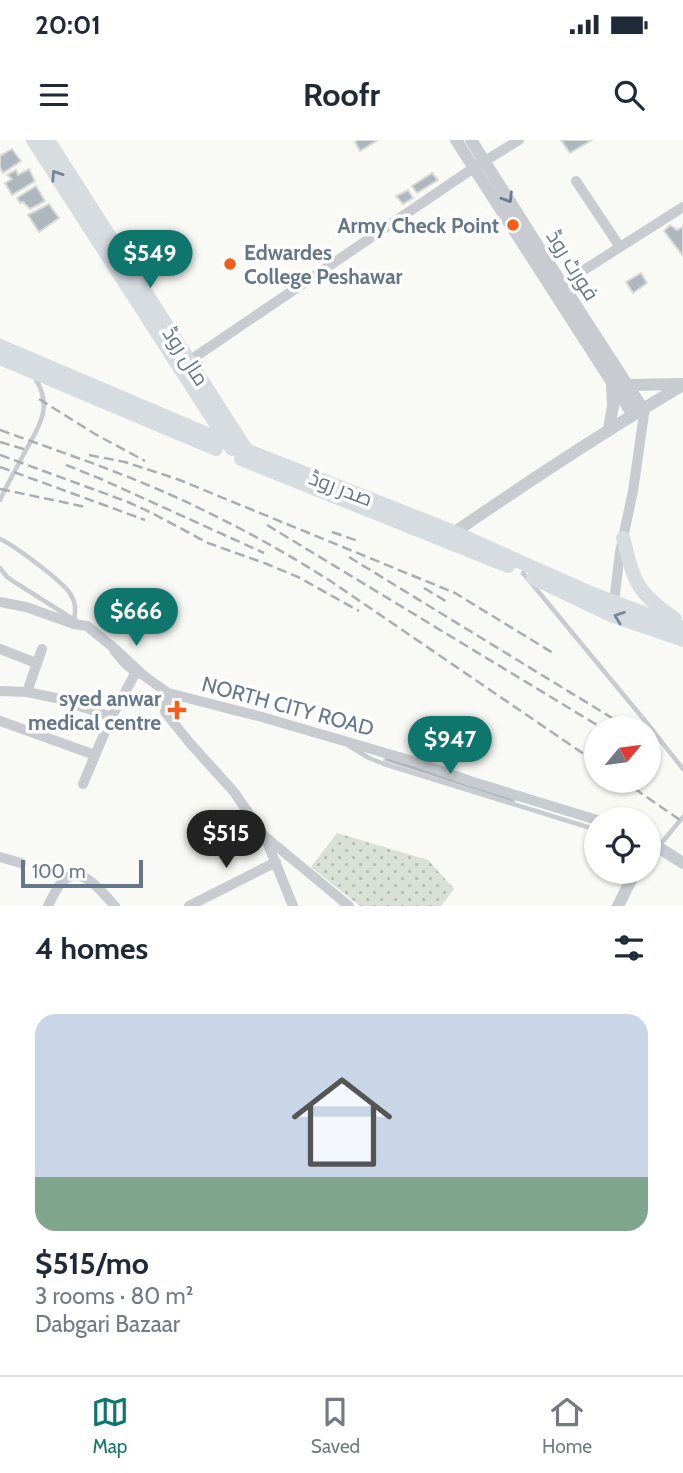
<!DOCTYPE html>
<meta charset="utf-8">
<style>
:root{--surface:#fff;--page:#f6f6f7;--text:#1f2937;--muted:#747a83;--line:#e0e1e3;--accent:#0f766e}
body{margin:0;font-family:Cabin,Cairo,sans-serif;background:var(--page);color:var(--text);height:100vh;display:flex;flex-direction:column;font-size:26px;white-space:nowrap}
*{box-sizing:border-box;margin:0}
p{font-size:23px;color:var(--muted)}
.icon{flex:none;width:38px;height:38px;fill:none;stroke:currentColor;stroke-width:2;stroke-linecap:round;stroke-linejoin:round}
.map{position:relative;height:766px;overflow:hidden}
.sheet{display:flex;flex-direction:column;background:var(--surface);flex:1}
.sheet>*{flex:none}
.needle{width:46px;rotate:61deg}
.controls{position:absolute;left:584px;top:576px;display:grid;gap:14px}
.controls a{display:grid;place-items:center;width:77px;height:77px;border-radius:50%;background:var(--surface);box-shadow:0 2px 5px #0004;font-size:35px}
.scale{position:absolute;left:21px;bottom:18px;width:122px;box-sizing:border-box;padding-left:7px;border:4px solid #65778a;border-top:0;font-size:19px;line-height:24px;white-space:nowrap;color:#65778a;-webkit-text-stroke:5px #fff;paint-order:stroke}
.price{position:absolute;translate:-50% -60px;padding:0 16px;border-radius:24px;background:var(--accent);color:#fff;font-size:23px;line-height:46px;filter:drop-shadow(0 2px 4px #0008)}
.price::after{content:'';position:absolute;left:50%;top:42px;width:21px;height:16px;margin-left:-10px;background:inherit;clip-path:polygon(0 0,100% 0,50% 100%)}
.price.on{background:#222;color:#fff}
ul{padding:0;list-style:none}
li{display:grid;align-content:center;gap:14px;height:371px;padding:0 35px}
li+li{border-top:2px solid var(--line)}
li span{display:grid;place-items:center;height:217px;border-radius:21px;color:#555}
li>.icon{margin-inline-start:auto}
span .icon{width:126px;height:126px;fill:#fffc;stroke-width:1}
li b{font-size:30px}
h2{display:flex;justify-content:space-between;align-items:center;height:84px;padding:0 35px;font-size:30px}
.status{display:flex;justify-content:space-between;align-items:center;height:49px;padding:0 35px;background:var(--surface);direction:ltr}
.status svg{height:19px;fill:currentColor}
header{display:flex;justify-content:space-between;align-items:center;height:91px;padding:0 35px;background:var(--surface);font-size:32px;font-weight:700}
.dock{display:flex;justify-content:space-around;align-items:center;height:98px;border-top:2px solid var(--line);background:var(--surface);font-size:19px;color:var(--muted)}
.dock a{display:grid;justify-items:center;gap:4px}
.dock .on{color:var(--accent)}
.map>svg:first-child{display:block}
.grass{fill:url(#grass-dots)}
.building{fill:#aeb7be;stroke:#dadbd8;stroke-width:2}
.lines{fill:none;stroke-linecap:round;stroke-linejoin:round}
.service{stroke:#c8ccd0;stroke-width:4.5}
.minor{stroke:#c8ccd0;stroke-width:10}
.tertiary{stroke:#c8ccd0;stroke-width:12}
.secondary{stroke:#d6dce0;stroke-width:14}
.primary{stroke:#d6dce0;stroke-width:14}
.rail{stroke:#a8aeb4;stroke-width:2.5;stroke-dasharray:10 5;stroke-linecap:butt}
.oneway{stroke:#768697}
.oneway2{stroke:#6a7b8e}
.poi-dot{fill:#f55d19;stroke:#fff;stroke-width:2.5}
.labels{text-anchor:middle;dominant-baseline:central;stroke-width:7;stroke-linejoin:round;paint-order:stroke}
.poi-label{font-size:21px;font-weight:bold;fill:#65778a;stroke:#fff;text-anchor:end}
.street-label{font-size:21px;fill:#65778a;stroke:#fff}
</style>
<div class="status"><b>20:01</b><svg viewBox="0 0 49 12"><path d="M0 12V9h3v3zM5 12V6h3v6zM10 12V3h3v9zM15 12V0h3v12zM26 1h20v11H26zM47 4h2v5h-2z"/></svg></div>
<header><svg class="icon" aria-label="menu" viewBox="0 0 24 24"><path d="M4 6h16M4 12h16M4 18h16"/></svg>Roofr<svg class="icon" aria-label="search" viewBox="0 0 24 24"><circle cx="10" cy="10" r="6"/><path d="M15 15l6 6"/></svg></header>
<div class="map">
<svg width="683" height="766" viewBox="0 0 683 766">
<defs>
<pattern id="grass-dots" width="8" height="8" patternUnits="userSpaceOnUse" patternTransform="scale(1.75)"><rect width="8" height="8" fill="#d9e1d6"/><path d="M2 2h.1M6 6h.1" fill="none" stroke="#b4bbb3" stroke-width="1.8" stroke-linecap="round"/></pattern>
</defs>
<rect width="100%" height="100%" fill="#f9f9f6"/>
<path class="grass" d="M337,693L428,720L454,749L441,766H360L311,727Z"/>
<path class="building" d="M358,0H378L360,11L355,2Z
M561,0H592L570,13Z
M12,9L21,21L3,33L0,27V16Z
M29,29L35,41L12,55L5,43L12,39L7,35L16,30L18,35Z
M432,33L438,40L417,53L412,46Z
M36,46L45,61L30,69L23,62L20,63L17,58Z
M408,50L413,58L403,64L396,56Z
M49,64L59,78L39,92L28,75Z
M670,85L677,90L683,87V116L664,91Z
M641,133L647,143L633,153L626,142Z
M387,610L517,653L514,663L384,621Z"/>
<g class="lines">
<path class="service" d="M0,360C8,343 17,327 26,310C40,285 53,266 35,238
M0,399C14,405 65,443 71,455C77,465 75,472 74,483
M0,428L7,437L16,443L76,481
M523,433L646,582L683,629
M112,512C120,521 124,529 136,534
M349,606L369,618L384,624L597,690
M659,706L683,677"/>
<path class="minor" d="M576,41L620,107
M562,144L683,67
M189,221L475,27L519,0
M0,462L26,467L74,484L87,486L114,508L143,535L168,553L262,577L416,622L473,642L597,680
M614,462L620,412L633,351L645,267
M0,509L36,523
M0,551L27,552L56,558L112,577
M27,552L42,509
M168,553L165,572L189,602L234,652L265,697L293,766
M0,581L95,615
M83,644L110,580L137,530
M268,699L349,766
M0,717L21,723
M48,766C52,758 56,748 62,742C82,722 102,753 115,766
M189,766L276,722"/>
<path class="tertiary" d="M456,0L633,275
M471,0L562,144L643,269
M628,245L683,244
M609,289L613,266L612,245
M455,392C529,341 605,291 683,245
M649,717L658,707L683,723
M618,766L633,736L637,732"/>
<path class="secondary" d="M33,0L232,309
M48,0L249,314"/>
<path class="primary" d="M0,206L228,303L449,390L588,452L683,488
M0,218L216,309
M241,319L508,426
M623,398C628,415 631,435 642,450C650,461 664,471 675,479
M533,438L613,476L683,500"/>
<path class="rail" d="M39,259L95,294L145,321
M0,290C69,315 139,338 205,371C249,392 291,416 332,442L597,623
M0,302L27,310
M0,315L128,362L152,373L208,403L267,424L298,437L359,471
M89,315L125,322L177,339L455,453L553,513
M66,325L101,339L264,413
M0,327L145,380
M0,349L86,367
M267,385L602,588
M332,392L358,401
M349,417L617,581
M424,448L449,463
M649,618H650
M622,640L683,682"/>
</g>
<defs><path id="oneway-chevron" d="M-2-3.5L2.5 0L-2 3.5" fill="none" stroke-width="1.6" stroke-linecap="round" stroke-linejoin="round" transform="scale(1.75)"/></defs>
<g class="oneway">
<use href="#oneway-chevron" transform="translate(56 35) rotate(-123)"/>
<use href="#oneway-chevron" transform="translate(619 477) rotate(-160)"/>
</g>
<use class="oneway2" href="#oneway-chevron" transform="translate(508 58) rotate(58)"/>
<g class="poi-dot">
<circle cx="513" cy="85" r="7"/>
<circle cx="230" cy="124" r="7"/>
<path d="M173.5 559.5h7v7h7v7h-7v7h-7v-7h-7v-7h7z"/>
</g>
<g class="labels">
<g class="poi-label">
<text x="499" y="85">Army Check Point</text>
<text x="244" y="112" text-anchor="start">Edwardes<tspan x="244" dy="24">College Peshawar</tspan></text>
<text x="161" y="558">syed anwar<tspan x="161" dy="24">medical centre</tspan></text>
</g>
<g class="street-label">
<text transform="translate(573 125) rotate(58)">فورٹ روڈ</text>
<text transform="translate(186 216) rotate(57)">مال روڈ</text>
<text transform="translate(341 348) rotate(21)">صدر روڈ</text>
<text transform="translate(288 566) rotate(15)">NORTH CITY ROAD</text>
</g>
</g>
</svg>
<div class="controls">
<a><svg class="needle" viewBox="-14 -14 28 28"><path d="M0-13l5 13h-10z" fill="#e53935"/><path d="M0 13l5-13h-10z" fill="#747a83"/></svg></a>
<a><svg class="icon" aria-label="locate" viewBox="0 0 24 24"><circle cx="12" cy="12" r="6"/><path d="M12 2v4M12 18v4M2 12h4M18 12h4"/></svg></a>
</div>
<div class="scale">100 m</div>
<b class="price" style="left:150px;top:150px">$549</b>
<b class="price" style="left:136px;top:508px">$666</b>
<b class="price" style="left:450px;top:636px">$947</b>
<b class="price on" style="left:226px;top:730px">$515</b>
</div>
<section class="sheet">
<h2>4 homes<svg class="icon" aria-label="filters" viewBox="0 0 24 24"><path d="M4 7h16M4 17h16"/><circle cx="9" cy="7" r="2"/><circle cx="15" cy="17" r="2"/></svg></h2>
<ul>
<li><span style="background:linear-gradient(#c9d6e8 75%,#7fa58c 0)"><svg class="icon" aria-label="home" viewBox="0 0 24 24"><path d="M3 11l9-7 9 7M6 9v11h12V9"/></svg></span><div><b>$515/mo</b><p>3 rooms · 80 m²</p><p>Dabgari Bazaar</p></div></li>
</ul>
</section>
<nav class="dock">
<a class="on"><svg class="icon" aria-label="map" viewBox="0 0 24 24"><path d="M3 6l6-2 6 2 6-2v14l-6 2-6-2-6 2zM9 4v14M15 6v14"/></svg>Map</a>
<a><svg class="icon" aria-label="saved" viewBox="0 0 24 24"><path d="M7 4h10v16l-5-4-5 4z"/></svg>Saved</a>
<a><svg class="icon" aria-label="home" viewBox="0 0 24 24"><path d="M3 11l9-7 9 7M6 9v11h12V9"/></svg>Home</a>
</nav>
